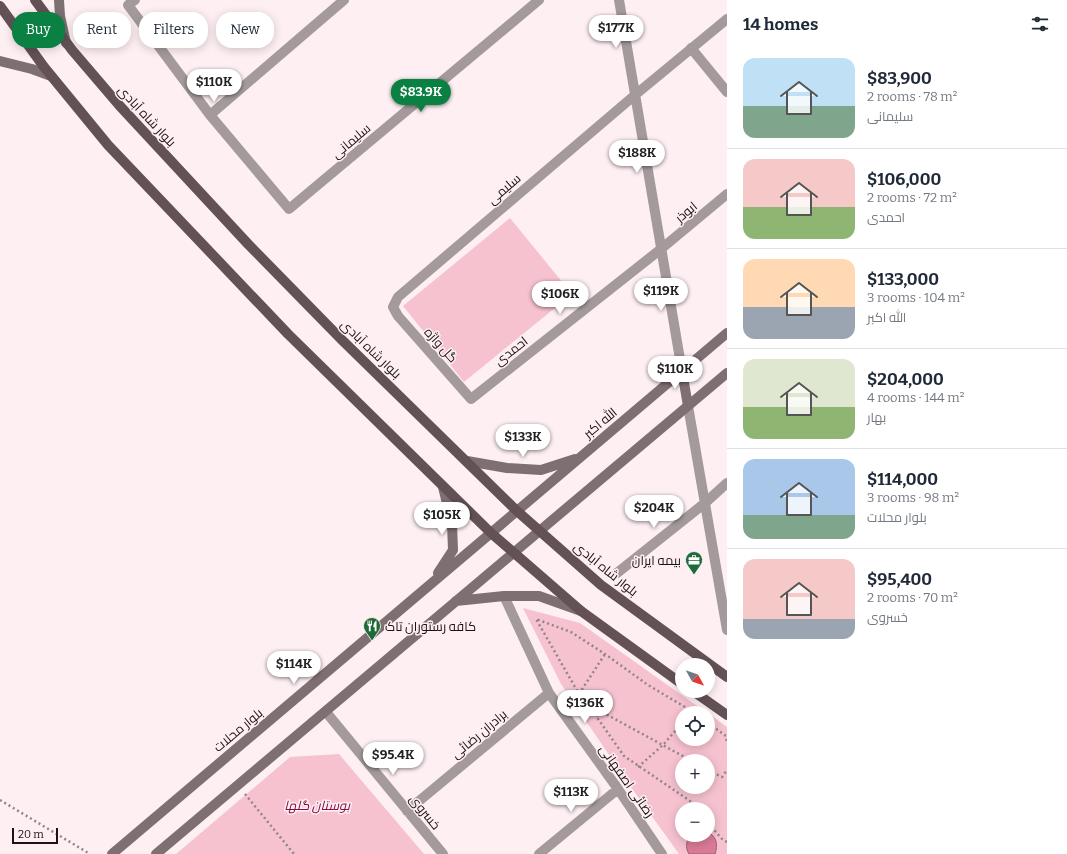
<!DOCTYPE html>
<meta charset="utf-8">
<style>
:root{--surface:#fff;--page:#f2f2f3;--text:#1f2937;--muted:#747a83;--line:#e0e1e3;--accent:#0b8043}
body{margin:0;font-family:Bitter,Cairo,serif;background:var(--page);color:var(--text);height:100vh;display:flex;flex-direction:column;font-size:15px;white-space:nowrap}
*{box-sizing:border-box;margin:0}
p{font-size:13px;color:var(--muted)}
.icon{flex:none;width:22px;height:22px;fill:none;stroke:currentColor;stroke-width:2;stroke-linecap:round;stroke-linejoin:round}
.map{position:relative;flex:1;overflow:hidden}
.sheet{display:flex;flex-direction:column;background:var(--surface);width:340px}
.sheet>*{flex:none}
.banner{position:absolute;left:12px;top:12px;width:380px;height:36px;display:flex;gap:8px}
.needle{width:26px;rotate:130deg}
.tools{position:absolute;left:675px;top:658px;display:grid;gap:8px}
.tools a{display:grid;place-items:center;width:40px;height:40px;border-radius:50%;background:var(--surface);box-shadow:0 2px 10px #0003;font-size:20px}
.scale{position:absolute;left:12px;bottom:10px;width:46px;box-sizing:border-box;padding-left:4px;border:2px solid #1b1315;border-top:0;font-size:11px;line-height:14px;white-space:nowrap;color:#1b1315;-webkit-text-stroke:3px #feeff3;paint-order:stroke}
.price{position:absolute;translate:-50% -34px;padding:0 9px;border-radius:14px;background:#fff;color:#222;font-size:13px;line-height:26px;filter:drop-shadow(0 1px 2px #0008)}
.price::after{content:'';position:absolute;left:50%;top:24px;width:12px;height:9px;margin-left:-6px;background:inherit;clip-path:polygon(0 0,100% 0,50% 100%)}
.price.active{background:var(--accent);color:#fff}
ul{padding:0;list-style:none}
li{display:flex;align-items:center;gap:12px;height:100px;padding:0 16px}
li+li{border-top:1px solid var(--line)}
li span{display:grid;place-items:center;flex:none;width:112px;height:80px;border-radius:12px;color:#555}
li>.icon{margin-inline-start:auto}
span .icon{width:48px;height:48px;fill:#fffc;stroke-width:1}
li b{font-size:17px}
h2{display:flex;justify-content:space-between;align-items:center;height:48px;padding:0 16px;font-size:17px}
.pill{padding:0 14px;border-radius:16px;background:var(--surface);box-shadow:0 2px 10px #0003;font-size:14px;line-height:36px}
.pill.active{background:var(--accent);color:#fff}
main{display:flex;flex:1;min-height:0}
.map>svg:first-child{display:block}
.green{fill:#f7c2d0;fill-rule:evenodd}
.water{fill:#da7a97;stroke:#a15b70}
.lines{fill:none;stroke-linecap:round;stroke-linejoin:round}
.path{stroke:#908588;stroke-width:2.5;stroke-dasharray:2 3;stroke-linecap:butt}
.minor{stroke:#a49a9c;stroke-width:10}
.secondary{stroke:#7e6f73;stroke-width:10}
.primary{stroke:#635156;stroke-width:10}
.labels{text-anchor:middle;dominant-baseline:central;stroke-width:3;stroke-linejoin:round;paint-order:stroke}
.street-label{font-size:13px;fill:#1b1315;stroke:#feeff3}
.poi-label{font-size:13px;fill:#1b1315;stroke:#feeff3;text-anchor:end}
.park-label{font-size:13px;font-style:italic;fill:#820c42;stroke:#feeff3}
</style>
<main>
<div class="map">
<svg width="727" height="854" viewBox="0 0 727 854">
<rect width="100%" height="100%" fill="#feeff3"/>
<path class="green" d="M510,218L572,294L464,382L403,306Z
M523,608L580,623L707,713H682V739H708V713L727,727V854H679L628,783L561,684ZM682,761H708V787H682ZM682,809H708V835H682Z
M339,754L424,854H176L290,757Z"/>
<path class="water" d="M708,832C717,837 718,845 715,854H689C685,847 686,841 691,835H708Z"/>
<g class="lines">
<path class="path" d="M579,694L605,654
M602,712L596,716L624,756L696,805L698,809
M708,723L726,736L727,743
M692,761L602,712L579,694L536,619L571,632L605,654L648,685L695,713
M638,767L663,745L682,723
M708,770L722,777L727,770
M245,794L294,854
M0,800L90,854
M708,823L723,840L727,842"/>
<path class="minor" d="M135,0L128,5L210,115L289,209L539,0
M619,0L682,371
M727,19L635,95L398,297L393,307L398,316L471,399L661,249L727,194
M691,48L727,92
M210,115L344,0
M688,406L727,630
M617,573L705,503L727,483
M504,596L549,693L618,789L662,854
M326,712L443,854
M407,811L549,693
M539,854L618,789"/>
<path class="secondary" d="M59,0L60,16L66,43
M0,61L32,69L51,76
M682,371L688,406
M467,461L507,468L541,470L575,459
M438,573L453,550L452,524L443,487
M456,601L504,596H539L581,611
M112,854L727,333
M156,854L727,373"/>
<path class="primary" d="M35,0L72,50L119,105L248,244L342,340L517,511L601,585L727,677
M0,6L44,67L108,145L288,334L491,533L581,611L682,684
M693,691L727,715"/>
</g>
<defs>
<symbol id="office-pin" viewBox="-11 -11 22 30"><path d="M0 17L-7.5 6A9.5 9.5 0 1 1 7.5 6Z" fill="#1e6b3a" stroke="#feeff3"/><path d="M-6-3h4V-5.5h4V-3h4V5H-6ZM-1-4.5V-3h2v-1.5ZM-6 0V1H6V0Z" fill="#fff"/></symbol>
<symbol id="restaurant-pin" viewBox="-11 -11 22 30"><path d="M0 17L-7.5 6A9.5 9.5 0 1 1 7.5 6Z" fill="#1e6b3a" stroke="#feeff3"/><path d="M-5-6h1v4h1v-4h1v4h1v-4h1v5L-1.5 .5V6h-2V.5L-5-1ZM5-6V6H3V1.5H1.5Q1.5-4 5-6Z" fill="#fff"/></symbol>
</defs>
<g fill-rule="evenodd">
<use href="#office-pin" x="684" y="550" width="20" height="27"/>
<use href="#restaurant-pin" x="362" y="616" width="20" height="27"/>
</g>
<g class="labels">
<g class="street-label">
<text transform="translate(147 116) rotate(47)">بلوار شاه آبادی</text>
<text transform="translate(351 141) rotate(-40)">سلیمانی</text>
<text transform="translate(504 189) rotate(-41)">سلیمی</text>
<text transform="translate(686 212) rotate(-40)">ابوذر</text>
<text transform="translate(441 345) rotate(48)">گل واژه</text>
<text transform="translate(371 349) rotate(44)">بلوار شاه آبادی</text>
<text transform="translate(511 351) rotate(-38)">احمدی</text>
<text transform="translate(600 423) rotate(-40)">الله اکبر</text>
<text transform="translate(606 569) rotate(39)">بلوار شاه آبادی</text>
<text transform="translate(238 730) rotate(-40)">بلوار محلات</text>
<text transform="translate(479 734) rotate(-40)">برادران رضائی</text>
<text transform="translate(627 781) rotate(55)">رضائی اصفهانی</text>
<text transform="translate(425 812) rotate(51)">خسروی</text>
</g>
<g class="poi-label">
<text x="681" y="560">بیمه ایران</text>
<text x="385" y="626" text-anchor="start">کافه رستوران تاک</text>
</g>
<g class="park-label">
<text x="317" y="805">بوستان گلها</text>
</g>
</g>
</svg>
<div class="tools">
<a><svg class="needle" viewBox="-14 -14 28 28"><path d="M0-13l5 13h-10z" fill="#e53935"/><path d="M0 13l5-13h-10z" fill="#747a83"/></svg></a>
<a><svg class="icon" aria-label="locate" viewBox="0 0 24 24"><circle cx="12" cy="12" r="6"/><path d="M12 2v4M12 18v4M2 12h4M18 12h4"/></svg></a>
<a>+</a>
<a>−</a>
</div>
<div class="scale">20 m</div>
<b class="price" style="left:616px;top:49px">$177K</b>
<b class="price" style="left:214px;top:103px">$110K</b>
<b class="price active" style="left:421px;top:113px">$83.9K</b>
<b class="price" style="left:637px;top:174px">$188K</b>
<b class="price" style="left:661px;top:312px">$119K</b>
<b class="price" style="left:560px;top:315px">$106K</b>
<b class="price" style="left:675px;top:390px">$110K</b>
<b class="price" style="left:523px;top:458px">$133K</b>
<b class="price" style="left:654px;top:529px">$204K</b>
<b class="price" style="left:442px;top:536px">$105K</b>
<b class="price" style="left:294px;top:685px">$114K</b>
<b class="price" style="left:585px;top:724px">$136K</b>
<b class="price" style="left:393px;top:776px">$95.4K</b>
<b class="price" style="left:571px;top:813px">$113K</b>
<div class="banner">
<a class="pill active">Buy</a>
<a class="pill">Rent</a>
<a class="pill">Filters</a>
<a class="pill">New</a>
</div>
</div>
<section class="sheet">
<h2>14 homes<svg class="icon" aria-label="filters" viewBox="0 0 24 24"><path d="M4 7h16M4 17h16"/><circle cx="9" cy="7" r="2"/><circle cx="15" cy="17" r="2"/></svg></h2>
<ul>
<li><span style="background:linear-gradient(#bfe0f5 60%,#7fa58c 0)"><svg class="icon" aria-label="home" viewBox="0 0 24 24"><path d="M3 11l9-7 9 7M6 9v11h12V9"/></svg></span><div><b>$83,900</b><p>2 rooms · 78 m²</p><p>سلیمانی</p></div></li>
<li><span style="background:linear-gradient(#f6c9c9 60%,#8fb573 0)"><svg class="icon" aria-label="home" viewBox="0 0 24 24"><path d="M3 11l9-7 9 7M6 9v11h12V9"/></svg></span><div><b>$106,000</b><p>2 rooms · 72 m²</p><p>احمدی</p></div></li>
<li><span style="background:linear-gradient(#ffd9b3 60%,#9aa5b1 0)"><svg class="icon" aria-label="home" viewBox="0 0 24 24"><path d="M3 11l9-7 9 7M6 9v11h12V9"/></svg></span><div><b>$133,000</b><p>3 rooms · 104 m²</p><p>الله اکبر</p></div></li>
<li><span style="background:linear-gradient(#dfe7d0 60%,#8fb573 0)"><svg class="icon" aria-label="home" viewBox="0 0 24 24"><path d="M3 11l9-7 9 7M6 9v11h12V9"/></svg></span><div><b>$204,000</b><p>4 rooms · 144 m²</p><p>بهار</p></div></li>
<li><span style="background:linear-gradient(#a9c7e8 70%,#7fa58c 0)"><svg class="icon" aria-label="home" viewBox="0 0 24 24"><path d="M3 11l9-7 9 7M6 9v11h12V9"/></svg></span><div><b>$114,000</b><p>3 rooms · 98 m²</p><p>بلوار محلات</p></div></li>
<li><span style="background:linear-gradient(#f6c9c9 75%,#9aa5b1 0)"><svg class="icon" aria-label="home" viewBox="0 0 24 24"><path d="M3 11l9-7 9 7M6 9v11h12V9"/></svg></span><div><b>$95,400</b><p>2 rooms · 70 m²</p><p>خسروی</p></div></li>
</ul>
</section>
</main>
